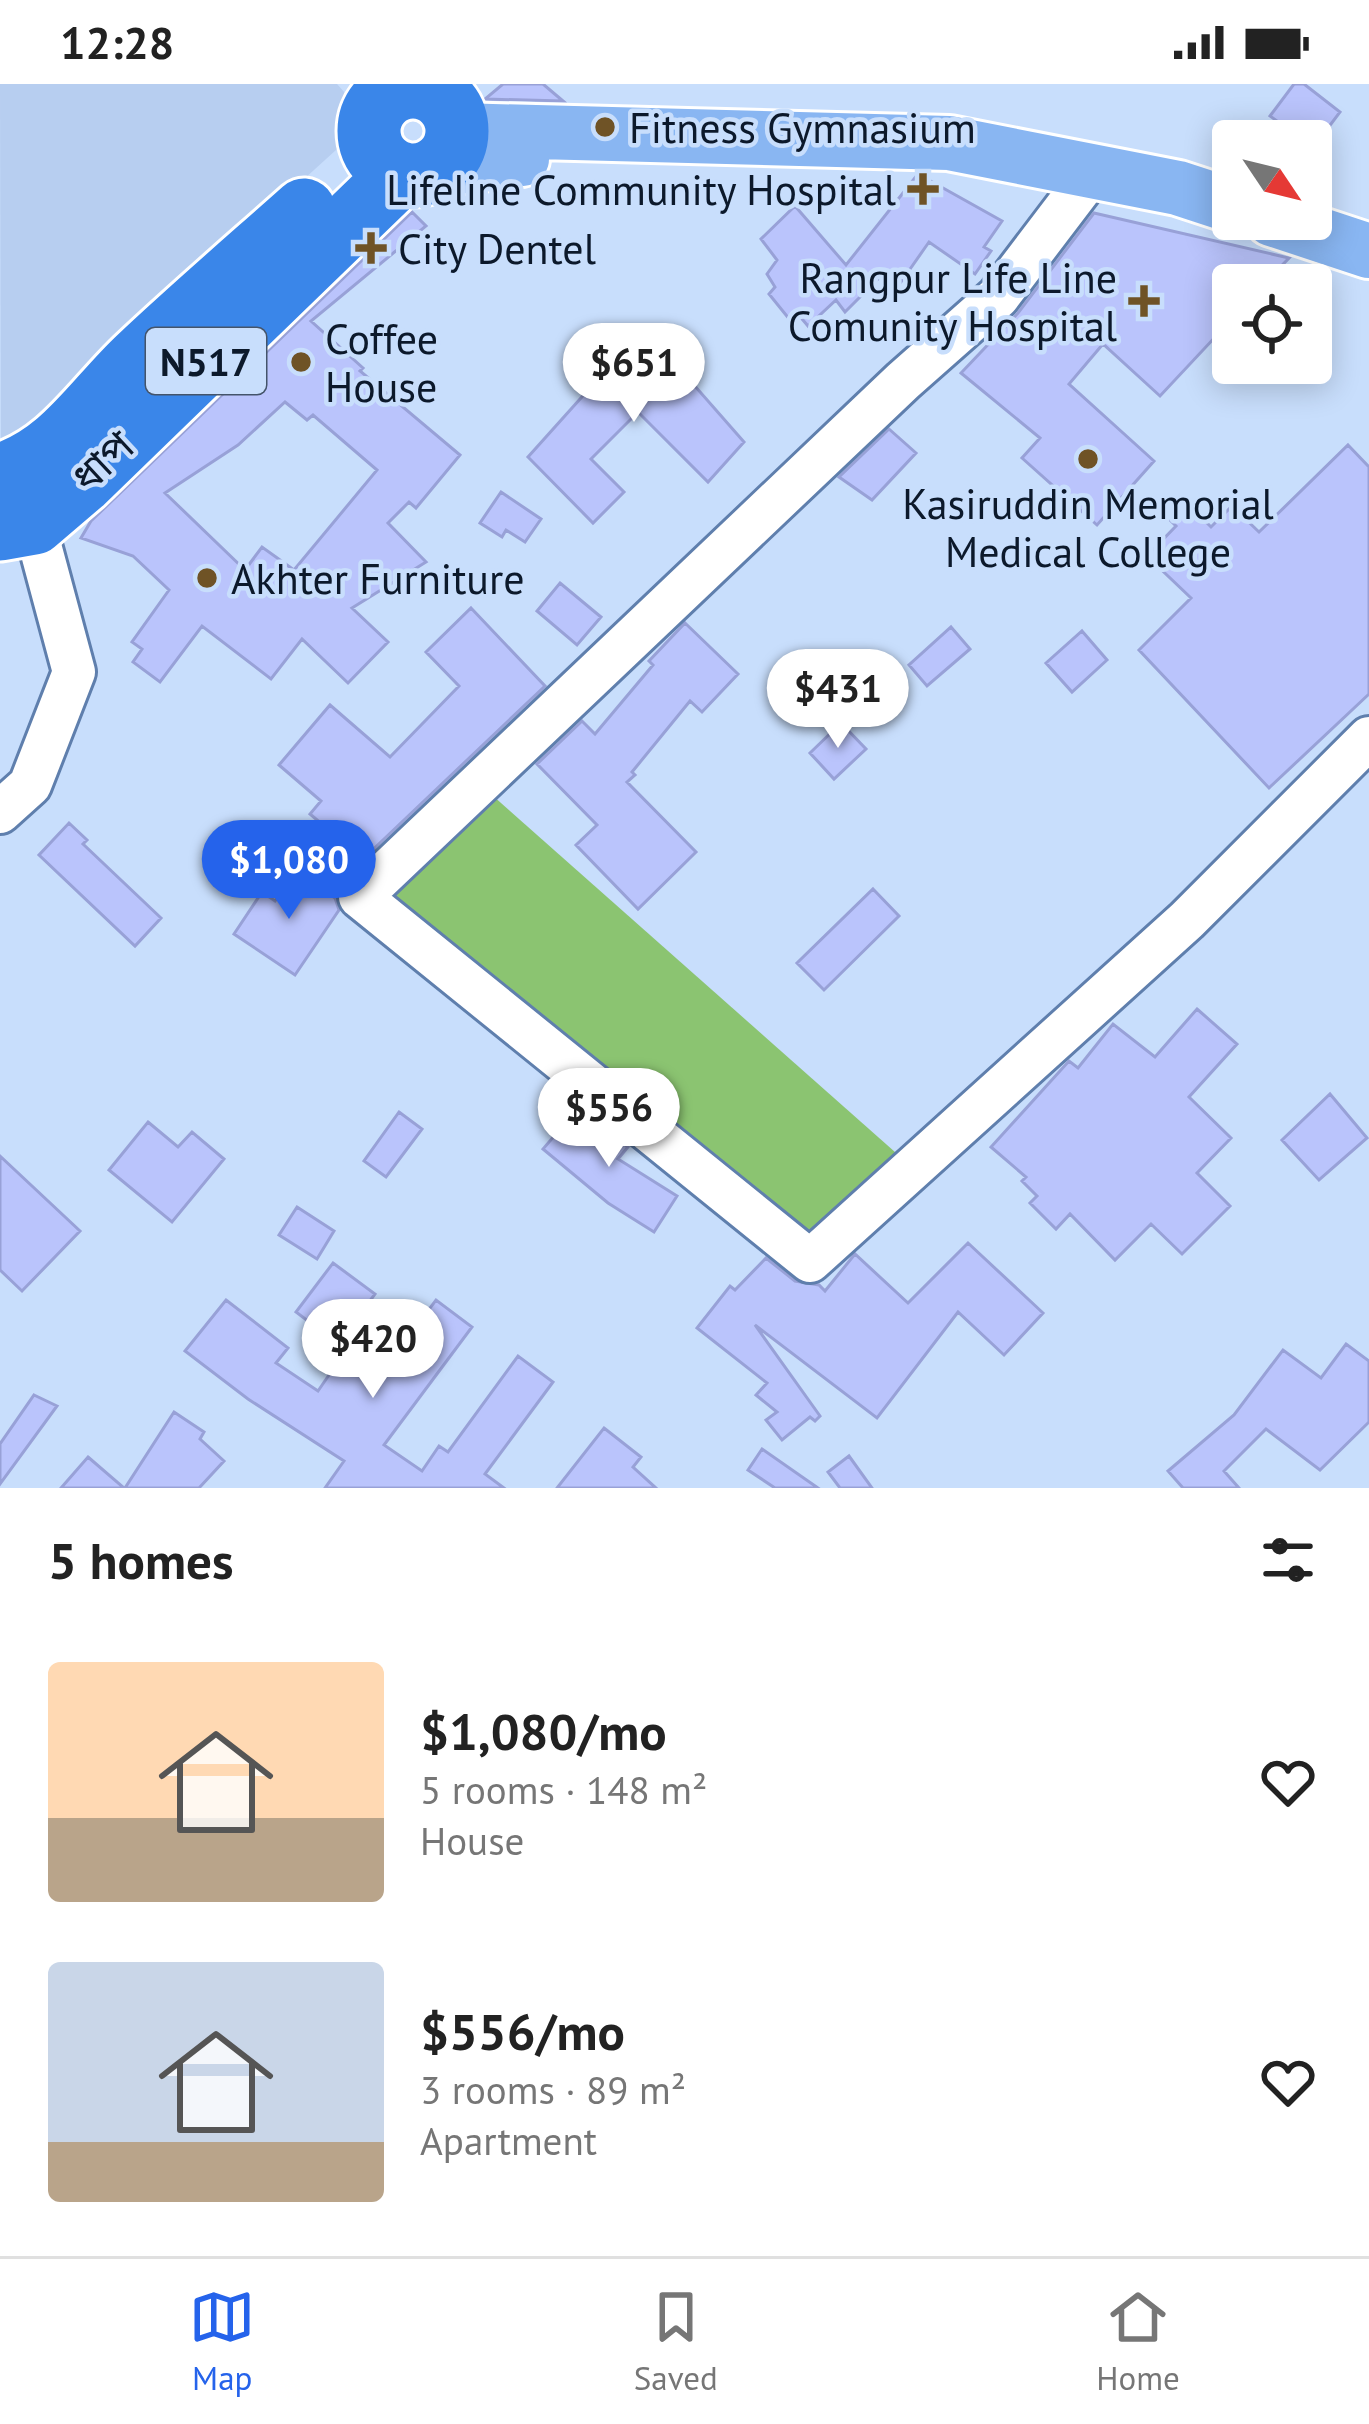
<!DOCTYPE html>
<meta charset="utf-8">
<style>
:root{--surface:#fff;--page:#f6f6f6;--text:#222;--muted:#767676;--line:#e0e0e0;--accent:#2563eb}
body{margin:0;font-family:"PT Sans","Noto Sans Bengali",sans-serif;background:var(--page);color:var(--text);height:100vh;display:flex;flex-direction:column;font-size:45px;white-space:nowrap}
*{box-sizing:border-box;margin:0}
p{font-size:39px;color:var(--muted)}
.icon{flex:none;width:66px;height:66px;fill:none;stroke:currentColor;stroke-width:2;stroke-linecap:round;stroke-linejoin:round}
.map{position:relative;height:1404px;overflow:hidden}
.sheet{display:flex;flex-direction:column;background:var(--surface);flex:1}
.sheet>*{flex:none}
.needle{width:78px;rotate:125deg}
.controls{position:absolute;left:1212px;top:36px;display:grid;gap:24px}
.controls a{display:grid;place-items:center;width:120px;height:120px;border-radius:12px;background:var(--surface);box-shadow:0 6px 30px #0003;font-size:60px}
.price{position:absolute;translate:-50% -102px;padding:0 27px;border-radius:42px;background:#fff;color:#222;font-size:39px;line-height:78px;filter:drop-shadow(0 3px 6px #0008)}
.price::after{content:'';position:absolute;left:50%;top:72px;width:36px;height:27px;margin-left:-18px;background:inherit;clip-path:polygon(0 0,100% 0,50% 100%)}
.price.current{background:var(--accent);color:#fff}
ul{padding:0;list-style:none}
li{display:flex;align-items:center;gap:36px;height:300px;padding:0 48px}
li span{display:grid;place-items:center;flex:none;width:336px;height:240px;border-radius:12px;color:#555}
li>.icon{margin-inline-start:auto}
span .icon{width:144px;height:144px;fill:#fffc;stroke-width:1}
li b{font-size:51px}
h2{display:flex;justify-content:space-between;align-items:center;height:144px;padding:0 48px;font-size:51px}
.status{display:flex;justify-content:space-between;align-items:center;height:84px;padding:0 60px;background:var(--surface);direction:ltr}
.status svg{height:33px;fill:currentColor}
.tabs{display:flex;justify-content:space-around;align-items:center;height:168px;border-top:3px solid var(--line);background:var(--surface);font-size:33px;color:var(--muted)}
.tabs a{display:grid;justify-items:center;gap:6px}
.tabs .current{color:var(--accent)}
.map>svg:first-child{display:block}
.built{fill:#b7cef0}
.green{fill:#8bc471}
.building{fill:#bac4fc;stroke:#98a1d7;stroke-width:3;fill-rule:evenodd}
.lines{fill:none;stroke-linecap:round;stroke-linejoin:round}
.minor-casing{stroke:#5f7fad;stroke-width:48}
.major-casing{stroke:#fff;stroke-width:60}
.highway-casing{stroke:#fff;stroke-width:69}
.minor{stroke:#fff;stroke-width:42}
.major{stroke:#89b6f2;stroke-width:54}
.highway{stroke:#3a86e9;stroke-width:63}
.poi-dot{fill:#6f5326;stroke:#c8defc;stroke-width:4.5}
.labels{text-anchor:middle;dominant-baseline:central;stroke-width:9;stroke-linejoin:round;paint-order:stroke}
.shield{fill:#c8defc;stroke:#44546a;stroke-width:3}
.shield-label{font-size:39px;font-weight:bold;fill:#0c192b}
.poi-label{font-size:42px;fill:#0c192b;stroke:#c8defc;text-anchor:start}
.street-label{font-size:42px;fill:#0c192b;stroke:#c8defc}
</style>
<div class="status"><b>12:28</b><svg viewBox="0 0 49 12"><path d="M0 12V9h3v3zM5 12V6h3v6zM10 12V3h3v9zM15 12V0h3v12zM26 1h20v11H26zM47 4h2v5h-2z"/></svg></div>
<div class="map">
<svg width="1369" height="1404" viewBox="0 0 1369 1404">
<rect width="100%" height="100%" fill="#c8defc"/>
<path class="built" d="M0,0H337L369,36L1,370Z"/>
<path class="green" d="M492,711L904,1076L800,1180L384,813Z"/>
<path class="building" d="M503,0H543L563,17L485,15Z
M1294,0H1304L1340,28L1313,64L1311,57H1304L1270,32Z
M918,90L1002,137L984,163L991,167L975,190L929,158L901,198L886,187L845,228L836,216L808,242L797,229L790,236L769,210L775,203L767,190L777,176L761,155L795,122L846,181Z
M412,128L426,142L311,237L363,284L360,287L460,371L416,424L409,418L388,439L426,478L352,524L388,558L348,599L302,555L271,595L202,542L160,598L133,578L142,565L132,558L169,506L133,472L81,454L91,437ZM285,318L307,336L313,331L377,386L294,486L262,463L245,486L165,409L238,361Z
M1094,129L1289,174L1263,201H1233V234L1160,312L1103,260L1069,300L1154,377L1097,441L1022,374L1040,354L961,289L1018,229Z
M648,244L686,274L679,284L744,358L708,398L638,328L591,375L624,408L593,439L528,373L607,285L613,291Z
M889,345L916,369L872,416L839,393Z
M1348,361L1369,383V610L1269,704L1139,566L1191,514L1147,472L1176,442L1164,430L1181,413L1211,443L1232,422L1259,448Z
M501,408L541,435L525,458L506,446L502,453L480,439Z
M560,499L601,533L577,561L537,527Z
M471,524L545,602L363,775L310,730L321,717L279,681L330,621L390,673L459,602L426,568Z
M685,539L738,590L702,628L690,617L632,688L635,691L627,698L696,768L638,825L576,761L597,741L537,680L582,637L595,650L653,581L649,577Z
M951,543L970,565L927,602L909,581Z
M1082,547L1107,576L1072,608L1046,579Z
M841,639L866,665L834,695L810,669Z
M69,739L87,756L83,760L161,834L135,862L39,771Z
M296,787L335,814L339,826L295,891L234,850L262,808L275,817Z
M873,805L899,832L824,906L797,879Z
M1197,925L1237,960L1189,1013L1231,1054L1197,1089L1230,1122L1182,1170L1151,1140L1115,1176L1070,1130L1056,1145L1030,1119L1037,1112L1022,1097L1026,1093L991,1063L1069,977L1078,984L1113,940L1155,973Z
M1330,1010L1367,1054L1319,1096L1282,1056Z
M579,1023L628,1063L618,1075L677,1112L654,1148L608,1119L543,1065Z
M399,1028L422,1045L386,1093L364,1077Z
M148,1038L178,1063L192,1048L224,1075L172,1138L109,1086Z
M0,1072L80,1147L22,1207L0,1186Z
M297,1123L334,1147L317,1175L279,1151Z
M968,1159L1043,1229L1004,1271L958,1228L877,1334L755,1241L820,1332L815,1337L810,1333L782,1356L766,1336L777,1328L756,1311L767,1299L697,1244L730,1202L735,1206L766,1174L795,1197L819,1201L825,1207L855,1170L908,1219Z
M333,1179L375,1210L338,1260L296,1228Z
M226,1216L288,1264L276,1279L318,1307L340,1275L375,1297L436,1216L472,1243L384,1361L422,1387L439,1362L448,1368L518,1272L553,1298L485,1390L504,1404H325L344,1377L248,1315L185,1267Z
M1346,1260L1369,1277V1338L1320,1386L1266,1345L1224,1387L1239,1404H1183L1168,1387L1234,1331L1283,1266L1321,1294Z
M34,1311L57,1322L0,1400V1360Z
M174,1328L204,1348L200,1355L224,1377L199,1404H125Z
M604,1344L641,1373L633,1383L656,1404H557Z
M762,1365L818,1404H775L748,1386Z
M849,1372L872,1404H840L828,1388Z
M88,1373L124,1404H61Z"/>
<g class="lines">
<defs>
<path id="minor" d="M1093,88L998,213L903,297L360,813L810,1177L1187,836L1369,654
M0,728L30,701L74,588L34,439"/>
<path id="major" d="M457,46L949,59L1178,104L1233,122
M432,86L522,75
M1272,135L1369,167"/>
<path id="highway" d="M369 47a44 44 0 1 1 88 0a44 44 0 1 1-88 0Z
M0,391C62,373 95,315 139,274C193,223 249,175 304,126
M0,445L34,439L82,398L401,89"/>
</defs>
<use href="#minor" class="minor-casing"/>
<use href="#major" class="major-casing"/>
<use href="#highway" class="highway-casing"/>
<use href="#minor" class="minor"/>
<use href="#major" class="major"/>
<use href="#highway" class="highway"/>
</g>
<g class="poi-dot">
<circle cx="605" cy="43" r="12"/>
<path d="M917 87h12v12h12v12h-12v12h-12v-12h-12v-12h12z"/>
<path d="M365 146h12v12h12v12h-12v12h-12v-12h-12v-12h12z"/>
<path d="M1138 199h12v12h12v12h-12v12h-12v-12h-12v-12h12z"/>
<circle cx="301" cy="278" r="12"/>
<circle cx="1088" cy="375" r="12"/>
<circle cx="207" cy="494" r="12"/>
</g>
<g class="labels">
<rect class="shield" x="146" y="244" width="120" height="66" rx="9"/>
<g class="shield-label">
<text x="206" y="277">N517</text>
</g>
<g class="poi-label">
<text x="629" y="43">Fitness Gymnasium</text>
<text x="896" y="105" text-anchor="end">Lifeline Community Hospital</text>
<text x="398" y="164">City Dentel</text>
<text x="1117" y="193" text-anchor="end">Rangpur Life Line<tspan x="1117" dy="48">Comunity Hospital</tspan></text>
<text x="325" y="254">Coffee<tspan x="325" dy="48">House</tspan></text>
<text x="1088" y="419" text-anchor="middle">Kasiruddin Memorial<tspan x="1088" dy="48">Medical College</tspan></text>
<text x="231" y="494">Akhter Furniture</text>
</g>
<g class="street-label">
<text transform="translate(102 377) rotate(-43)">ধাপ</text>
</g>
</g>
</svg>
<div class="controls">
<a><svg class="needle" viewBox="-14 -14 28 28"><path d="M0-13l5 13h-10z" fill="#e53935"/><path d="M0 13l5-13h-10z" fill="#767676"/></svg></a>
<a><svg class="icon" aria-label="locate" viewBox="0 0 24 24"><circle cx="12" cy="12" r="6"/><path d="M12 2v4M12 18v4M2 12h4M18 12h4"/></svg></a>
</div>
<b class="price" style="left:634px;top:341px">$651</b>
<b class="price" style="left:838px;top:667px">$431</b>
<b class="price current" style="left:289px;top:838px">$1,080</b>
<b class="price" style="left:609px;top:1086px">$556</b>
<b class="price" style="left:373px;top:1317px">$420</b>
</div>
<section class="sheet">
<h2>5 homes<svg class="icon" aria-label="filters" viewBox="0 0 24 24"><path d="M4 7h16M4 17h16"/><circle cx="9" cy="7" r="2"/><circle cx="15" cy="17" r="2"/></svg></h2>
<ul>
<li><span style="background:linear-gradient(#ffd9b3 65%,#b9a48a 0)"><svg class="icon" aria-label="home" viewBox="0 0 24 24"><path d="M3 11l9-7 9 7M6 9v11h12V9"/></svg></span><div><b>$1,080/mo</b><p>5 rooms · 148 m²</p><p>House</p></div><svg class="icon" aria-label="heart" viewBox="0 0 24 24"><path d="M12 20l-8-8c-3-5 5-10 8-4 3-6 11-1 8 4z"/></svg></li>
<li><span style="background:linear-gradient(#c9d6e8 75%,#b9a48a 0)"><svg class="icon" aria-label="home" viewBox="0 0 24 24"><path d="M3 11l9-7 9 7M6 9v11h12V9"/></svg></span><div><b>$556/mo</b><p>3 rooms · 89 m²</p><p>Apartment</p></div><svg class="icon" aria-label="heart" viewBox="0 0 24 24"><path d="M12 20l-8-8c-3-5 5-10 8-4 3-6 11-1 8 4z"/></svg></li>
</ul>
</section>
<nav class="tabs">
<a class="current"><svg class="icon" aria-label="map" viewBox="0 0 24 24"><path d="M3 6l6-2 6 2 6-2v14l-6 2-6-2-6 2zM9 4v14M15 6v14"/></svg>Map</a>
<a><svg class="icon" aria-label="saved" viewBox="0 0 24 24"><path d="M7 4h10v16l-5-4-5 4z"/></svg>Saved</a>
<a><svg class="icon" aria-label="home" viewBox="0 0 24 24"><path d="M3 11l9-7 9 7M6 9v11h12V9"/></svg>Home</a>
</nav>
